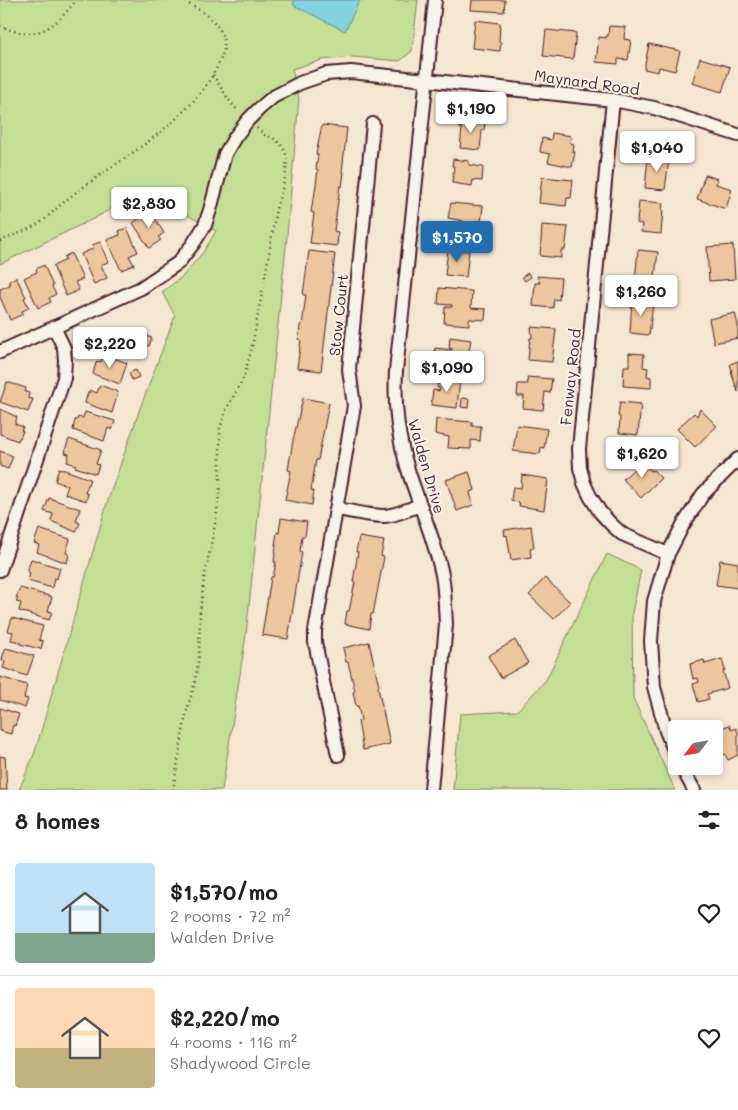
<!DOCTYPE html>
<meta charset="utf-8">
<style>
:root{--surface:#fff;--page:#f2f2f2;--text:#222;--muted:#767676;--line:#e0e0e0;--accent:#1f6fb2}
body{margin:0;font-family:Mali,sans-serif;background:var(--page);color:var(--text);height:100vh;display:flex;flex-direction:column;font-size:19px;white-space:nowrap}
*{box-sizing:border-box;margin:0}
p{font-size:16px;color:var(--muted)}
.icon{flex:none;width:28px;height:28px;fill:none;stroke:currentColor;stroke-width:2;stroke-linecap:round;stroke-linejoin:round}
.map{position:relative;height:790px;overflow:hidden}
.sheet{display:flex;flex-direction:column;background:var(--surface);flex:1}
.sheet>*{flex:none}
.needle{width:32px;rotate:239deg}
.buttons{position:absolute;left:668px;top:720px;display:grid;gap:10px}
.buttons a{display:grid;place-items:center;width:55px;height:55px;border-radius:5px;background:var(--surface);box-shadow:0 2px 8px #0003;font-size:25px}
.price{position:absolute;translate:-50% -42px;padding:0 11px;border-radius:5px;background:#fff;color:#222;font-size:16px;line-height:32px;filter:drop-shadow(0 1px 2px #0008)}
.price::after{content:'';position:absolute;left:50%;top:30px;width:15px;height:11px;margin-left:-8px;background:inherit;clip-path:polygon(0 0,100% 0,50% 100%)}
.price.on{background:var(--accent);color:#fff}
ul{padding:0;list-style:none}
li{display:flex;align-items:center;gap:15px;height:125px;padding:0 15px}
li+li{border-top:1px solid var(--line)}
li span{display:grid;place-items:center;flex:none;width:140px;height:100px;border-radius:5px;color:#555}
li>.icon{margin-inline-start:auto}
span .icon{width:60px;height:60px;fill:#fffc;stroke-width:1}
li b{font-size:21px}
h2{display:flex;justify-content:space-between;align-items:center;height:60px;padding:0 15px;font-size:21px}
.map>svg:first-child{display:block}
.green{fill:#c4df95;stroke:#877f60}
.water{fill:#83d3df;stroke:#6c8b97}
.building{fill:#ecc69c;stroke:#4a1f2b}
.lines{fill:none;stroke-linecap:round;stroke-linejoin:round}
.street-casing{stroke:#4a1f2b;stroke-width:16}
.path{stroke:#4a1f2b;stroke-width:2.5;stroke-dasharray:1 4;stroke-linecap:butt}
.street{stroke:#f7f3e8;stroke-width:12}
.labels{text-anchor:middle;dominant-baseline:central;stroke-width:4;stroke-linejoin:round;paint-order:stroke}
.street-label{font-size:15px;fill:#4a1f2b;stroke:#f7f3e8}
</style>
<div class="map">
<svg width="738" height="790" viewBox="0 0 738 790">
<rect width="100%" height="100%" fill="#f4e6d1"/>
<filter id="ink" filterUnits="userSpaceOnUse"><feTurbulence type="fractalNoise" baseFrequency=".02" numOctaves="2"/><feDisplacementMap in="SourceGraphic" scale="10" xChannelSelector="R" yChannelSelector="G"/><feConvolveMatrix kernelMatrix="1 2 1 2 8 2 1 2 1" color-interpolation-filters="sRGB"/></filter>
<g filter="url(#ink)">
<path class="green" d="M0,0H418L412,51L400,61L353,57L322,60L292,69L299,99L286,246L246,635L222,790H19L35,752L107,503L142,403L175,316L162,292L183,276L204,251L216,231L189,216L150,187L95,218L0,264Z
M607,554L641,570L632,613L633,698L675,790H453L460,714L517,711L546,680Z"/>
<path class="water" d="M295,0H360L345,31L293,5Z"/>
<path class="building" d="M472,0H505L504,12L471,10Z
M475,20L500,23L499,42H501L500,51L472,48Z
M609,26L625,27L624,39L631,40L628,60L618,59V64L596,62L599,37L606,38V36H608Z
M546,30L576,33L573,59L543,56Z
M649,44L680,51L675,71L659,67L658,72L644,69Z
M700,58L730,67L722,92L692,83Z
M460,119L485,122L484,130H482L480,150L460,148L462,128H459Z
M322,125L347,128L342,172H344L342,187L340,186L334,231L338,232L337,246L310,243L314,213L311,212L313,199H314L318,170L316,169L318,155L316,154Z
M552,133L571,136L570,143L574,144L573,152H575L572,167L548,162L550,154L540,152L542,138L551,140Z
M648,157L669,159L665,190L645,188Z
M453,159L469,161V165L483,167L482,181L473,180L472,186L452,183L454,166H452Z
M705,175L718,179L716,184L732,189L726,209L697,199Z
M542,177L573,180L571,198H567L566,206L539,203Z
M639,201L663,203L662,210H663L661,234L641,232L642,224L637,223Z
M451,203L483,206L481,224H483L482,233L462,231L463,221L448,218Z
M150,211L164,233L158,237L161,240L149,248L133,223Z
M542,225L568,227L565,250H561V258L540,256Z
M127,228L138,252L129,256L134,265L121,270L107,240L120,235L119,231Z
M100,242L108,262L101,265L107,278L94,284L81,254L94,248L92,245Z
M733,245L735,279L709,281L707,247Z
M448,249L469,251L466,277L445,275Z
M638,250L658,252L654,284L635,281Z
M309,251L335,254L321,371L297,368L301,340L298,339L299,336L300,325H302L306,295H303Z
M71,253L83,279L75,282L79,290L66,296L53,266L66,260L64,257Z
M44,265L53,286L52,287L56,294L49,298L51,302L38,308L24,278L37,272L36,269Z
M528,273L531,277L525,281L522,277Z
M537,276L561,278L559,300L554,299L553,308L533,306L535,283H540Z
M16,277L26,297L24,298L29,308L22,311L23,314L10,320L0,297V289L10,285L9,281Z
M439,288L472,291L471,308L486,309L485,320L469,319V325L444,323L445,307H452V305L438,304Z
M632,300L653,303L649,335L630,333Z
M735,313L738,325V338L714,343L709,319Z
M531,327L556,329L552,362L528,360L530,338H532Z
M122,329L152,338L149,346L145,345L140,358L109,347L114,334L120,336Z
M450,337L471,340L466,366L433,361L435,348L452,350V348H449Z
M629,353L644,354L643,367L648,368L647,376L651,377V388L623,386L624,366H629Z
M103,354L127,363L120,384L93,374L96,363L98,361L101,362Z
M738,361V392L731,372L732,371L730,364Z
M136,370L139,377L132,380L129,373Z
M439,376L460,379L457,408L431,405L433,390L439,391L440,388H437Z
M527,377L552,379L550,393L545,392L543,410L523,408L524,396H517L518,384H528Z
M7,382L26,388L25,392L29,393L28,398L33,399L28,412L0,402Z
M100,385L118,392L112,413L85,403L88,392L89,393L90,390L97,393Z
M303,398L329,403L318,460H316L311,490L314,491L312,505L285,500L291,471L288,470L293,440Z
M462,398L469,399L468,408L461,407Z
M620,402L641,404L638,435L619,433L620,417L618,416Z
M0,409L17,417L15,424L23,427L21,431H23L20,438H19L18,441L0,434Z
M700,409L717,426L695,447L677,429L694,413L697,416Z
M85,412L115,421L112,430L108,428L104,441L73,430L75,420H77L78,417L83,418Z
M436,419L472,422V426H481L480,441L471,440V449L448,448L449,437L435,434Z
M517,425L547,429L544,448L541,447L540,454L513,451Z
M69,439L101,450L96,464L99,465L96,474L75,467L76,465L67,462L69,454L65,453L66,450H65Z
M0,451L13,456L8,469L0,466Z
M643,461L651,471L653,470L661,478L641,498L623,479Z
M59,468L90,479L85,493L88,494L86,501L65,494L68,486L55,481Z
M469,472L475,490L470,492L473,505L457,511L446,480Z
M522,475L548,479L544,510L519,506L520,503L511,500L513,487L521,488Z
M49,498L80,509L76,521L80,523L76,532L51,521L53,514L44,511Z
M281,518L307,522L305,536H302L300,551L302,552L288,639L262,635L271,577H273L276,562H274L276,545H275L277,532L279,533Z
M531,526L534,548H530L531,557L511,560L507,535L505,536L504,530Z
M39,529L70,539L66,553L69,554L67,563L37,552L39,545L34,543Z
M359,537L384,541L381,556L384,557L373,614H371L369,629L345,624L347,611H349L355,582H353L358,552H356Z
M31,559L60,568L57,579L54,578L52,588L28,581L30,573L28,572V569Z
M720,560L738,563V588L716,585Z
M545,578L570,602L554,619L529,595Z
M20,588L52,597L48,611L52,612L49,620L19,611L21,603L16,602L18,599L16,598Z
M12,618L43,626L39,640L43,641L41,649L20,644V642L11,640L13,632L8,631Z
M515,640L528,663L501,678L488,656Z
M369,642L379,686L378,687L390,744L363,750L358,721L361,720L358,706H356L354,697L353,692L355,691L348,662H346L343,648Z
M6,648L34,656L27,676L3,668L5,662L2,661L3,658H2Z
M722,659L725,670L723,671L728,688L707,694L709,699L698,702L693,684L699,682L698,678L693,679L690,664L704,660L705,664Z
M0,677L27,685L24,698L28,699L25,708L0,700Z
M0,708L19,714L15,726L13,725L11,734L0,731Z
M729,725L732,730L736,728L738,732V755L728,760L725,754L717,758L714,750V739L724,735L722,728Z
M0,756L5,757L7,790H0Z"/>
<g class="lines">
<defs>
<path id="street" d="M613,100L579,449L580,468L584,483L590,496L600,512L611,524L622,534L668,554
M0,352L141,288L178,263L193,244L205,225L210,210L225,154L235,137L248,120L259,109L273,97L300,83L326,74L351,72L613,100L654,108L738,135
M336,509C352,511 369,516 385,516C397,515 409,509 420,505
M0,570L64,378L65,360L64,348L54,327
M338,755L315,642V631L354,406L349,369L373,124
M676,755L666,731L654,687L651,641L654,601L668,554L683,525L703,494L738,459
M681,766L694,790
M431,790L446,624C445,608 445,591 442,575C435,540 420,507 409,473C398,438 394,408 396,371L435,0"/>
</defs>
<use href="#street" class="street-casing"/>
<path class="path" d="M0,26C36,42 54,29 76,0
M213,75L228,99L238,111
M0,241C14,235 29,230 41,222C47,218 51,213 56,209C64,202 73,194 82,188C130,153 193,119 219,63C222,56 225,50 224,42C221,21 198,9 182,0
M173,790L186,714L195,682L199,656L200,612L204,579L216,519L220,487V429L226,410L244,377L252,347L269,254L276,209L282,189L286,173L287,157L283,147L275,139L265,135L257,128"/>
<use href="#street" class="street"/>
</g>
</g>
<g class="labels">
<g class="street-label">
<text transform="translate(587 82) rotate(8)">Maynard Road</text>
<text transform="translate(338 315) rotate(-84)">Stow Court</text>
<text transform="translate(570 377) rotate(-84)">Fenway Road</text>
<text transform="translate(427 466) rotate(74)">Walden Drive</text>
</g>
</g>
</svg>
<div class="buttons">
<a><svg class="needle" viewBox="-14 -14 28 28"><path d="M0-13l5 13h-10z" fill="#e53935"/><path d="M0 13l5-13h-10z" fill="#767676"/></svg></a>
</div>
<b class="price" style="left:471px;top:134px">$1,190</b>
<b class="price" style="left:657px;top:173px">$1,040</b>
<b class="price" style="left:149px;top:229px">$2,830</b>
<b class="price on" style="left:457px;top:263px">$1,570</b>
<b class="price" style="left:641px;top:317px">$1,260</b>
<b class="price" style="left:110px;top:369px">$2,220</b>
<b class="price" style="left:447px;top:393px">$1,090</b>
<b class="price" style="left:642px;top:479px">$1,620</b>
</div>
<section class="sheet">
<h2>8 homes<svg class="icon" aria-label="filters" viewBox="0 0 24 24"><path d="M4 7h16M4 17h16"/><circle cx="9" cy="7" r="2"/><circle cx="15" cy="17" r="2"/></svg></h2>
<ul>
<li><span style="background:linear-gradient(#bfe0f5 70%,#7fa58c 0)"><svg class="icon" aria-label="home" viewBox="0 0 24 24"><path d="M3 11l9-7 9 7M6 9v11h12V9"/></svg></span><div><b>$1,570/mo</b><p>2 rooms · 72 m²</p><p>Walden Drive</p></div><svg class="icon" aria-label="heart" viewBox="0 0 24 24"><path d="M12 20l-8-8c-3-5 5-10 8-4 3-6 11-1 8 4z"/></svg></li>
<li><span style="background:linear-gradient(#ffd9b3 60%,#c2b280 0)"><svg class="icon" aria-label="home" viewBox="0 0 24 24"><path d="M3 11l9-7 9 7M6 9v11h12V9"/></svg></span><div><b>$2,220/mo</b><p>4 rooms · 116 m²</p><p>Shadywood Circle</p></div><svg class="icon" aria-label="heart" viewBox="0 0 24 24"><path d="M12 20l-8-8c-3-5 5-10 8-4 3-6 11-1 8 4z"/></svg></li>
</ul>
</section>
